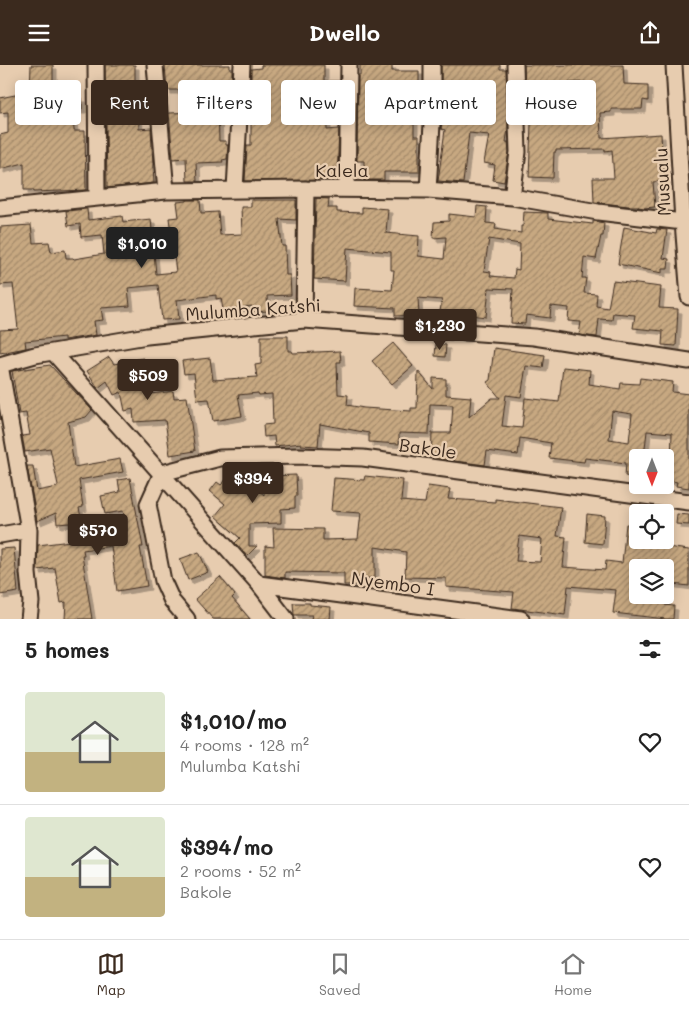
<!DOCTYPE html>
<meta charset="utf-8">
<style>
:root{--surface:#fff;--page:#f2f2f2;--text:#222;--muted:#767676;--line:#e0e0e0;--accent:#3b2a1e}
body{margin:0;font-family:Mali,sans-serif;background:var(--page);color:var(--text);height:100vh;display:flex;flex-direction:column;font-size:19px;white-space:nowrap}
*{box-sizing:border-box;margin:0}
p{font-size:16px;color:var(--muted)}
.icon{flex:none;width:28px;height:28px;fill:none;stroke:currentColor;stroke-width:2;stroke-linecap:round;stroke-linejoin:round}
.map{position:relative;height:554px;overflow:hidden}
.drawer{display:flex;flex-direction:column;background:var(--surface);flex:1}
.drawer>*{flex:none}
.hud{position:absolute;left:15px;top:15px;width:660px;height:45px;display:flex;gap:10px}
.needle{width:32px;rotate:180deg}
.buttons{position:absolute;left:629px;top:384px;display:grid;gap:10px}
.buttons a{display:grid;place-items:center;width:45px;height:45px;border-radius:5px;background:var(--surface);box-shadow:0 2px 12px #0003;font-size:25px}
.price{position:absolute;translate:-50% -42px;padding:0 11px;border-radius:5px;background:var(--accent);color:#fff;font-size:16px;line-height:32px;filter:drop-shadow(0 1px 2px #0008)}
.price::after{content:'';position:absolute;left:50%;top:30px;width:15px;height:11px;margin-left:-8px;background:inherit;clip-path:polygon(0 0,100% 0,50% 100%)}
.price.on{background:#222;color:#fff}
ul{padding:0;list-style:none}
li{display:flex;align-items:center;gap:15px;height:125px;padding:0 25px}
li+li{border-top:1px solid var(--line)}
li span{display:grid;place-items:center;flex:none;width:140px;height:100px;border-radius:5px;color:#555}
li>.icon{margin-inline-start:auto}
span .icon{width:60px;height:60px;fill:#fffc;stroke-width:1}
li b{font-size:21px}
h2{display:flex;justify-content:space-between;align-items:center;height:60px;padding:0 25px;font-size:21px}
.pill{padding:0 18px;border-radius:5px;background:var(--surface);box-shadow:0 2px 12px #0003;font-size:18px;line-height:45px}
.pill.on{background:var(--accent);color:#fff}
header{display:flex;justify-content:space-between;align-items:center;height:65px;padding:0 25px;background:var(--accent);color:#fff;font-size:22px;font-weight:700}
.tab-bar{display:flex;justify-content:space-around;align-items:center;height:70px;border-top:1px solid var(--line);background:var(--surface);font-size:14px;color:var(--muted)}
.tab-bar a{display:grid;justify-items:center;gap:2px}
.tab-bar .on{color:var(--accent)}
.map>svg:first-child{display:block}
.building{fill:url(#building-hatch);stroke:#3b2a1e;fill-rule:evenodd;filter:url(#shadow)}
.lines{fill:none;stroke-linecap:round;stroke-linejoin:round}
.minor-casing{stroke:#3b2a1e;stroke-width:19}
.minor{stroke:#e7ccaf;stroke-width:15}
.labels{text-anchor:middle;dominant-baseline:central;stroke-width:4.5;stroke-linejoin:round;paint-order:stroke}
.street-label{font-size:18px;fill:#3b2a1e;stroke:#e7ccaf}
</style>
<header><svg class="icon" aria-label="menu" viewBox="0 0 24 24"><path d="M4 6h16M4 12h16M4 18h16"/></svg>Dwello<svg class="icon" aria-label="share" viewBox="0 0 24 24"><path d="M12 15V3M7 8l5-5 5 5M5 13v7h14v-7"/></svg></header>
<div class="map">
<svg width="689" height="554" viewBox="0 0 689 554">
<defs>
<pattern id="building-hatch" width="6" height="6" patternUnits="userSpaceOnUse" patternTransform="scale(1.25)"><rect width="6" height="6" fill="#c7a881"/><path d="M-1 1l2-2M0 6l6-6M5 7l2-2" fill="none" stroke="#a38969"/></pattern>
<filter id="shadow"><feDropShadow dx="4" dy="4" stdDeviation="0" flood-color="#0004"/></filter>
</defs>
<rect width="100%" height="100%" fill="#e7ccaf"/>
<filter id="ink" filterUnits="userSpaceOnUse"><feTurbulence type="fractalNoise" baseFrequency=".02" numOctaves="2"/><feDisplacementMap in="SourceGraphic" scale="10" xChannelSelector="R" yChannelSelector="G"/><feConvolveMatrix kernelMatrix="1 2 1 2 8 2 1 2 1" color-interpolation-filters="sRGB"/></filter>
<g filter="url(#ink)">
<path class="building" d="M31,0H53V33H82V44H73L74,66H85L86,125L34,127V125H24V98L0,104V70L8,68V47L0,48V33L30,27Z
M105,0H135V18H130V39H138L139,64L151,63L154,118L107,123Z
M165,0H230V4H232V17H230V39H218L219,76H226V80H228L227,94L222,95L223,97L196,98L197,116H187L186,93L173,94L169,48L199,47V25H167Z
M261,0H324V16H339V35H327V65L339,64L337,115L245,116L247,80H251V4L261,3Z
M360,0H392V6H419V24H412V45H414V71H419V107H384V115H364V96H357L358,10H360Z
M441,0H500V4H506L508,63L506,77H508L509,87L504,117L493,115L495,100L484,98L489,70L469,68L463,118L438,116L445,65L441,64L444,36H441Z
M524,0H623L624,19L648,20V36L643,35L642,44H611V47L600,48L601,73L661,69L664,116L653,117L655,142L644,143L638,142V141H628L594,137L593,113H614L612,85L605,86V84L556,85V87H554L553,113L529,112L532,32L525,31ZM586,17V39H564L563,18Z
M316,133L329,134L328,143H337V147L362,148V142L388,144L386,168L419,171L418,191L444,194L446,172L433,173L434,157L449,156V149L476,152L477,141L487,142L486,158L496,159L495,164L521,168V161H523L524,147L548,148V154L593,159V156L604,158L603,171H601L596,194L584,192L582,213H586L584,228L597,229L596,241L608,243L613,216L661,222L659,243L678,244L676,281L662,280L663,266L633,263L635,250L613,248L612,255L599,254L597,272L579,270L581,257L568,256L569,243L551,241L550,253L526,250L525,259L511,258L513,224L489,223L486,252L440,246L442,235L418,233L419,250L395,251V243L354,241L355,223L392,225L394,205H391V187L347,183L345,216L314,214ZM489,174L520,179L519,205L515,204L514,213L490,211L491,207L484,206Z
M187,135H200L201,148L218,147L220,170L242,169L241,142H251V135H296V155L279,154L282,181H285L286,210H290L291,230L267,231L268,246L252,247V241L223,245L221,233L216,234V230L177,235L179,254L162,255L158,220L128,223L130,241L101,243L103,255L94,256L96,270L64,275V272L25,276L26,283L0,288V265L18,264L13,219L0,220V162L31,160L33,178L49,177L51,187L65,185L66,193H73L74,194L104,189L102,170L81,172L80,159L68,161L66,146L87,144L88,155L122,151L123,157L151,154L156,209L176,207L169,153L179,152L177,137L187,136Z
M624,162L656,168L657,164L667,165L663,193L669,194L668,204H662V208L618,199Z
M261,271H288V286H292L293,288L340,286L341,297H337L338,329L348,330L347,340L364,343L411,346V343H417L418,306L433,324V313L446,314V330L471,332L469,352L492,333H500L487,317L490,315L494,283L545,290L543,303L526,301L521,332L506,330L502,361L522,363L525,333L559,337L563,302L590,305L589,319L620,324L621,318L639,319L640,313L673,317L672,327L689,329V423L676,421L677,417L668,415L671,395L672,368L647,366L644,392H638V413L625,411L626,398L585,393L584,397L549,393L551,378L520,373L518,390L487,386L485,400L431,393L432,368H451L453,340L430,339L429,369L399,368V379L369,377V368L320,359L318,381L301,380L302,378L275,381L274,371L264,372L263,360L273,359L272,329L259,330L258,328L238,330L242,351L213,356L209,334L197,335L194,308L184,309L182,296L210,293L213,315L257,312L255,300L261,299ZM612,346L632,349L629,377L609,374Z
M393,278L413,301L392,319L372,296Z
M436,279L446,280L445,292L435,291Z
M109,292L114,299L143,293L150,329L173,326L174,333L187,332L195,386L170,390L165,355L134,357L133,344L125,346L121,327L114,330L107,316L98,323L87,306Z
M50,300L92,345L86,352L68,357L74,402L120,394L123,407L79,415L83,442L79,443L82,457L57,459L56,448L37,456L27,401H33L37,426L57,422V421L58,420L50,383L25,387L22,371L30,370L26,348L19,349L12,306Z
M235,405L264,430V419L268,418L267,411L296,410L297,431H295V443L281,444V458L249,459V481H257L247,491L235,478L240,473L215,451L225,439L210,426L217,417L221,420Z
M365,411L403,415L401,436L425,438L428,421L450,424L448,434L495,437V434L561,442L557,471L566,472L563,502L605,505L606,496L622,498L626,459L638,460V475L667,477V482L689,485V521L665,518V500L638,498V530H666L665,540L674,541L673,554H666L613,548L616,525L568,521L565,550L512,543L514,527L446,522V513L405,512L406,487L375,482V513H356V520H344V508L285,507V513L265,510V481L274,482L273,463L323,464V475L358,474L361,448L331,446L334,413L364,415ZM519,471L542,474L540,497L516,496Z
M130,413L143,482H140L147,521L117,526L111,481L83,485L84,490H82L92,554H65L66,537L61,538L55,503L37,505L38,480L87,474L127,466L123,446L105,449L101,431L120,427L118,415Z
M587,449L605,451L603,479L585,477Z
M677,449L689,450V460L676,459Z
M14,483L18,527L0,530V484Z
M199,487L208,507L188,515L180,494Z
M220,512L235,530L232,533L250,554H213L195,534Z
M293,538H310V540L331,542L330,554H311L312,550H294Z"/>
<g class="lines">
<defs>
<path id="minor" d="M96,0L97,133
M155,0L166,126
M674,0L683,157L689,232
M235,124L242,0
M347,124L349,0
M428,125L432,59V0
M512,132L518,87L515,0
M0,143L166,126L306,124L428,125L512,132L598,147L683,157
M304,255L306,124
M53,287L259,519L286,554
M0,300L35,290L147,271L304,255L534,272L689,296
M0,300L29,465L28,508L31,537L29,554
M0,470L29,465
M259,519L521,554
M187,554L172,536L163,516L148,439L162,408L220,393L298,391L363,393L689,437"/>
</defs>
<use href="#minor" class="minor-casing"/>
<use href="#minor" class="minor"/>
</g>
</g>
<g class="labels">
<g class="street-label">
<text x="342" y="105">Kalela</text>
<text transform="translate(662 117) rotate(-93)">Musualu</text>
<text transform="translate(253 244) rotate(-4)">Mulumba Katshi</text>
<text transform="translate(428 383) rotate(8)">Bakole</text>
<text transform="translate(393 518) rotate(8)">Nyembo I</text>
</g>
</g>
</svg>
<div class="buttons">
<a><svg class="needle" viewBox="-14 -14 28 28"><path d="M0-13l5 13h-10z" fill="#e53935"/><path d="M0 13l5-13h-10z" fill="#767676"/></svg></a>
<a><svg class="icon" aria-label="locate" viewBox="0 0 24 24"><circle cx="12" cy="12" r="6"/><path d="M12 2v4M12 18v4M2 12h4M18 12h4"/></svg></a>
<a><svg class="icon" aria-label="layers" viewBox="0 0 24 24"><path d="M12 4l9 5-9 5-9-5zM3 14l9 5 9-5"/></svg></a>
</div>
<b class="price on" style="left:142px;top:204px">$1,010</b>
<b class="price" style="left:440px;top:286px">$1,230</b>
<b class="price" style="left:148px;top:336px">$509</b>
<b class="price" style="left:253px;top:439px">$394</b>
<b class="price" style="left:98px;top:491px">$570</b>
<div class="hud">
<a class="pill">Buy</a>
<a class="pill on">Rent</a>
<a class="pill">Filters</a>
<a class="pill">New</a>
<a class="pill">Apartment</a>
<a class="pill">House</a>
</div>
</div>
<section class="drawer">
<h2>5 homes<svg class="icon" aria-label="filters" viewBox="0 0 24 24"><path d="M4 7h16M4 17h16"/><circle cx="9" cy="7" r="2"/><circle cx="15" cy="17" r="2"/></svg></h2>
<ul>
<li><span style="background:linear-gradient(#dfe7d0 60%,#c2b280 0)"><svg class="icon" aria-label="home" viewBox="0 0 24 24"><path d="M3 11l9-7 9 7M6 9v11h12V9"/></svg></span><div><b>$1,010/mo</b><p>4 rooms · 128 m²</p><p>Mulumba Katshi</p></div><svg class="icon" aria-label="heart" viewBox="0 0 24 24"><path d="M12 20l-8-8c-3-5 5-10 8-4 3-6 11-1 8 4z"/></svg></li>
<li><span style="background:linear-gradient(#dfe7d0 60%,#c2b280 0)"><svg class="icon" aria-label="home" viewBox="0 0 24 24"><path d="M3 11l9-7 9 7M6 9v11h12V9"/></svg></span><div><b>$394/mo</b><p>2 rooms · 52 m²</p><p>Bakole</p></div><svg class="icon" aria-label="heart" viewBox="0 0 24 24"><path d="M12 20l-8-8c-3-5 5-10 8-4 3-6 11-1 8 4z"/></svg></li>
</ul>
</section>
<nav class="tab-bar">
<a class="on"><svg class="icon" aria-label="map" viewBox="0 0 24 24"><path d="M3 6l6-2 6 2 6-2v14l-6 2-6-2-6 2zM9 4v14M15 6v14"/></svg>Map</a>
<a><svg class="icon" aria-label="saved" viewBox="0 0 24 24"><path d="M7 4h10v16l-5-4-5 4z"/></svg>Saved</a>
<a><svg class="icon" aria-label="home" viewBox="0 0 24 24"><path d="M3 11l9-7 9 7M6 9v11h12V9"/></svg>Home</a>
</nav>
